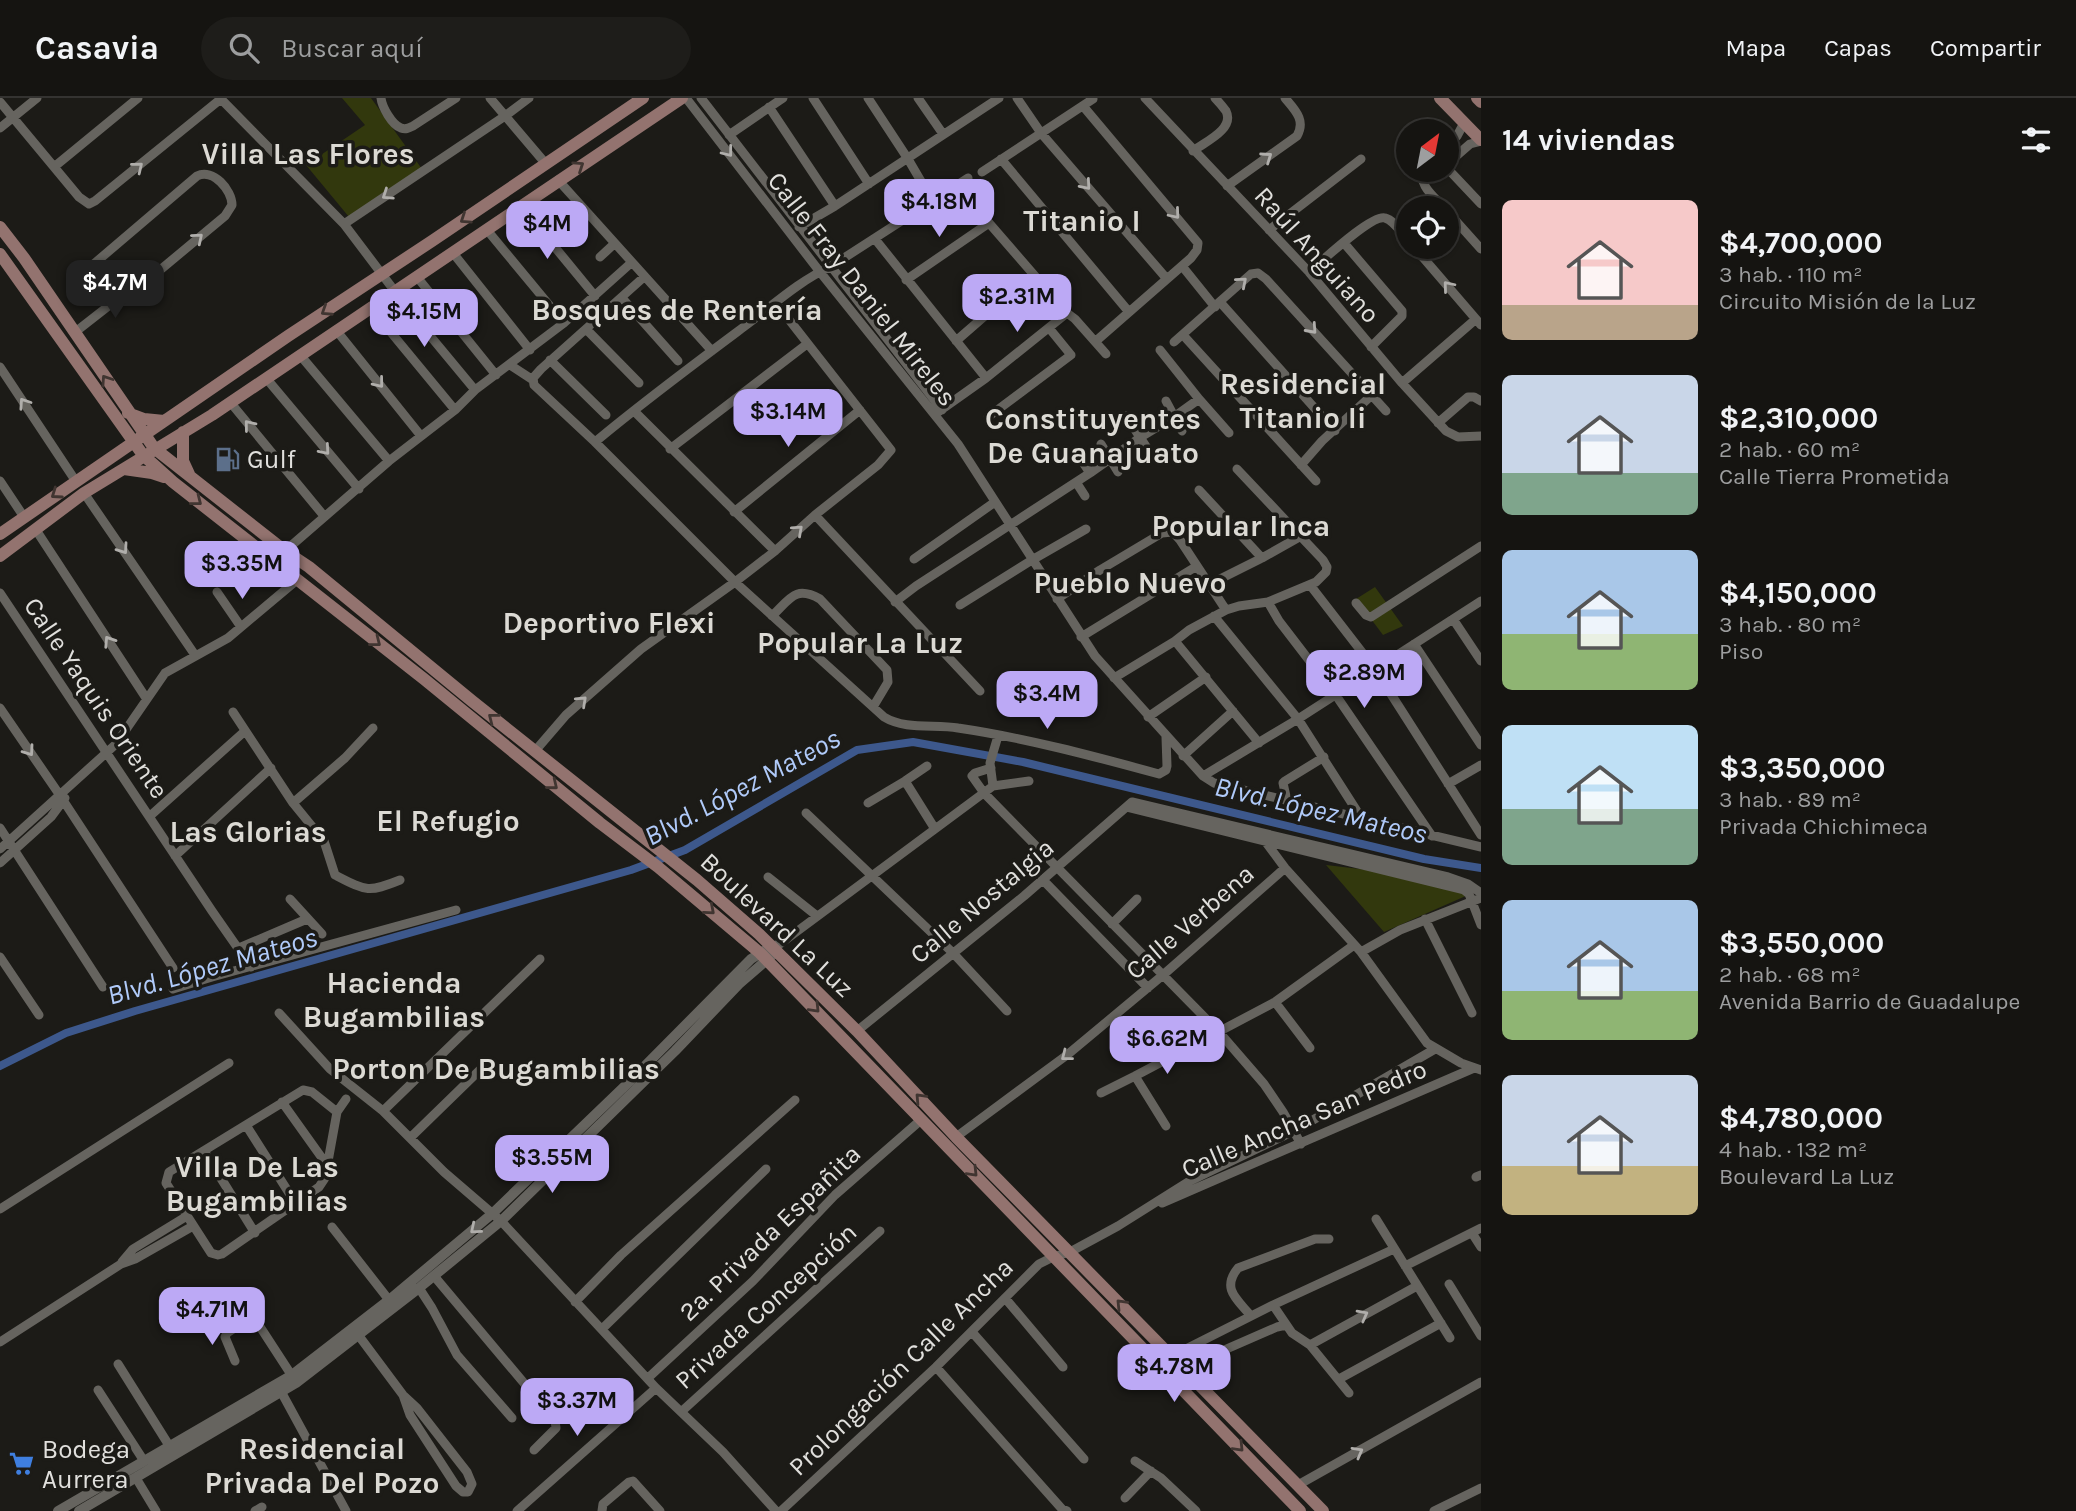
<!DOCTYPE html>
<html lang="es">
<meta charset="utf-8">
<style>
:root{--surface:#151411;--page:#1e1d1a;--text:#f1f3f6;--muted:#9d9e9f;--line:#343331;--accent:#bca9f5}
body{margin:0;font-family:Karla,sans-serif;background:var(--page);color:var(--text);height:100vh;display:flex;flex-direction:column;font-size:26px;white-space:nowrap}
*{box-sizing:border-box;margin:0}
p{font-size:23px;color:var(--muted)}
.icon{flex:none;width:38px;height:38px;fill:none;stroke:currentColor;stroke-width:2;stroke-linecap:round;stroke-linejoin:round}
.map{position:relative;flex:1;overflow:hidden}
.details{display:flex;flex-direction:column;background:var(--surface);width:595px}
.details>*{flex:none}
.needle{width:46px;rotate:32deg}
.tools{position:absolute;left:1396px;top:21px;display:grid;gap:14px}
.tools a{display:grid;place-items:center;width:63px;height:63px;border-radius:50%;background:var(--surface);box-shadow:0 2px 5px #0004,0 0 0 2px var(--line);font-size:35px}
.price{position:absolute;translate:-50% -60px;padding:0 16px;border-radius:14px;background:var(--accent);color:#111;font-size:23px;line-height:46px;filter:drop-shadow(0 2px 4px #0008)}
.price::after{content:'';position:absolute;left:50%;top:42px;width:21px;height:16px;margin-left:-10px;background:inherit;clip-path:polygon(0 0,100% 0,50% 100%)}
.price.active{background:#222;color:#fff}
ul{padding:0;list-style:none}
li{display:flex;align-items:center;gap:21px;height:175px;padding:0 21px}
li span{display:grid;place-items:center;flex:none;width:196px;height:140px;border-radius:10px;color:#555}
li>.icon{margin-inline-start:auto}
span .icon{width:84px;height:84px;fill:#fffc;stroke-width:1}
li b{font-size:30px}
h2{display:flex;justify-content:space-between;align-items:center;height:84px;padding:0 21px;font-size:30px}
header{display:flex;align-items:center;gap:42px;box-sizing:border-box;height:98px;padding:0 35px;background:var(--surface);border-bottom:2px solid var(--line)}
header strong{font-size:33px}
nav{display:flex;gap:38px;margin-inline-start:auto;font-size:24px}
.search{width:490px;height:63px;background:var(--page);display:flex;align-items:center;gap:18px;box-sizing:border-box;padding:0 24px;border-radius:38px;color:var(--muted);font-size:26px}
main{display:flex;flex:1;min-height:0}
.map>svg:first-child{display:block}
.green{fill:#32380d}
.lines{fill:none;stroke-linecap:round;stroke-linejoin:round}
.canal{stroke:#3d588c;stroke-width:8}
.minor{stroke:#66645f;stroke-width:9}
.tertiary{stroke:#66645f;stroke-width:10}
.secondary{stroke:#93736f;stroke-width:12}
.oneway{stroke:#b0aeab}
.oneway2{stroke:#403531}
.labels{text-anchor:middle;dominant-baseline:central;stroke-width:7;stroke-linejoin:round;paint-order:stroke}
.street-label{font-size:26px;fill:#e1e0dd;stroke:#1c1b17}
.poi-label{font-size:26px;fill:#e1e0dd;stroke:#1c1b17;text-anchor:start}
.water-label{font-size:28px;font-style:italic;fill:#b0caf9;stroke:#1c1b17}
.quarter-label{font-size:30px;font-weight:bold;fill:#dcdad4;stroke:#1c1b17}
</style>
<header>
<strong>Casavia</strong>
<div class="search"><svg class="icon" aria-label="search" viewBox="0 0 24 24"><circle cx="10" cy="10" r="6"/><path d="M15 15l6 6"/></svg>Buscar aquí</div>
<nav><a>Mapa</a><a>Capas</a><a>Compartir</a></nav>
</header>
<main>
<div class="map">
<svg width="1481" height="1413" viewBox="0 0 1481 1413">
<rect width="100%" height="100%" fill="#1c1b17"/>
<path class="green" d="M342,0H371L422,71L349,119L306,67L365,27Z
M1375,489L1403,528L1383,537L1356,501Z
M1326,767L1394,775L1468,797L1384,834Z"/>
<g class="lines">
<path class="canal" d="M0,968L66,935L135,913L631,772L685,752L857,652L913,644L1023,664L1424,761L1481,770"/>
<path class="minor" d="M220,0L344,126L412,216L475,292
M381,0C382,9 392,27 401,30C406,32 409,30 413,28L456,0
M490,0L546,66
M686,0L820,174L958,346L1095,558L1203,678L1214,685L1481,749
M701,0L942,312
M813,0L869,86
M868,0L908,61L932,102
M918,0L943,36
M1017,0L1041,35L1167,181
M1145,0L1309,174L1402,285L1446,333L1458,339L1481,338
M0,4L79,99L89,106L95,103L222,0
M1083,8L1198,145L1197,152L1191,160L1096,243
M769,9L835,108
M0,30L37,0
M729,37L783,0
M1447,48L1457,38L1464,25
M1193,53C1205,44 1235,31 1226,13C1223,9 1219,4 1215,0
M1001,61L1129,214
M1447,66L1470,46L1481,43
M54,69L138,0
M1447,70L1481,106
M1424,72C1417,87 1435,99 1444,110
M982,74L1093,1
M558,82L712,253
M959,86L989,125L1067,215L1075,221L1106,256
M1227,88L1297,38C1306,22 1295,12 1285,0
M521,108L595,198
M1447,113L1481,151
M344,126L505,18L529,0
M572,128L586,115
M799,129L835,108L999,0
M487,132L564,225
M1269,132L1361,61
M875,141L986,280
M1344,145L1402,213V218L1371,249
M1414,149L1481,227
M453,155L530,252
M600,159L614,146
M1182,168L1215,209
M1309,174C1321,164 1372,116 1385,120C1394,122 1402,136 1409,143
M82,176L197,78C213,70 232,92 232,107L225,118L130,197L120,199L95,166
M417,179L496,277
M644,179L541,271L533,280L534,287L595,344L735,484L884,619C905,632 935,626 958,630C1026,640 1093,658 1159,676L1166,672L1167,668L1166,639
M906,182L989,125
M622,200L678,263
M1220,204L1335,333
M370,209L455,312
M586,231L639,285
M336,232L421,338
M74,235L120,199
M1183,237L1316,383
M956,243L1033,176
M1174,244L1251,176L1258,175L1266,181L1386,313
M1160,252L1199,301L1229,335
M300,257L389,363
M550,262L606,317
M510,267L533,282
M0,269L75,382
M266,280L359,391
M1402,285L1476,221
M1166,303L1182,333
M230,304L324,418
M634,313L775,453
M938,314L986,280L1067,215
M1126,318L1151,356
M988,319L1071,257L1049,230
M1438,325L1468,299H1474L1481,303
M595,344C644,303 694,266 745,228C772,208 799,183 830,169L968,80
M1101,346L1118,374
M670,351L807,246
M1078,357L1090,375
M1301,367L1322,343L1372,297
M0,383L24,419
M1076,384L1085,398
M1199,392L1262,460
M84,395L195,557
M734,414L860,312
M815,417L980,593
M36,432L146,600
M285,453L389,363L455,312L475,292L564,225L631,165
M914,461L995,404
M1210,486L1262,460L1301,438
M1310,487L1375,571L1481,737
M217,494L241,529
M0,495L212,813L251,869
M1057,501L1100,472L1162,435L1173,434L1180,442L1226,512
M895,504L916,488L1090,375L1141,339L1174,319L1199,301
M1268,504L1279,523L1335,596L1432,738
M1356,505L1366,517L1371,519L1481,448
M960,507L1032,462L1086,431
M772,518C790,501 795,487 820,501L887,572L888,584L873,609
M1214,518L1298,621L1362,721
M1453,521L1481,563
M1081,539L1197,468
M1175,543L1259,645
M1414,546L1481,647
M1114,580L1175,543L1189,532L1226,512L1239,508L1268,504L1316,484L1326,474L1327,469L1323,462L1237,371
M0,610L59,696L173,870
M233,614L293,705L324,743L335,777C366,793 368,795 400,782
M1148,619L1206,579
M535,653L566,617L641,551L735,484L775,453L815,417L878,367L891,352L776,205
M1183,658L1233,613
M991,670L975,675L972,678L984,695L1219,934L1264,986L1283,1014L1301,1046
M1203,678L1298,621L1481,503
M905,683L935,731
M1448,686L1481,667
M993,688L990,665L998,638
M1287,703L1283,685L1285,683L1324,659
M293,705L345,660L373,630
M868,705L905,683L927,668
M1126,709L1464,792L1469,796L1481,827
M806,715L953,855L1007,913
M150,718L245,633
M0,730L103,889
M1265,743L1285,770L1361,854L1427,945L1461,965L1481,972
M0,751L116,646L165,575L228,540L297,482
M175,758L271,670
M0,765L51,719L65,700
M768,779L817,818
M1042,781L1148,890
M290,801L322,836
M1425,821L1472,915
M1112,826L1137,801
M772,848L780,846L993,688L1029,683
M239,850L307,821
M1361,854L1400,832L1481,800
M0,859L39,917
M173,891L212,879L456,812
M1275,904L1310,950
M279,915L330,971L383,1013L444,1074L501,1123L656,1290L723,1354L776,1413
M857,933L1024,798L1132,704L1448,779L1468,786L1481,795
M1135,978L1166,1028
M1101,995L1135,978L1275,904L1354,847
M282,1004L327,1067
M383,1013L540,861
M337,1014L312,994L303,992L169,1074L166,1085L211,1155L218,1157L222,1156L319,1089L325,1080L337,1014L346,1001
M246,1027L296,1106
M956,1039L1067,957L1163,877L1285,770
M410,1040L486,966
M204,1053L255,1135
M1476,1079L1481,1077
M1162,1105L1474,970
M0,1111L229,965
M1376,1121L1450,1240
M332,1129L389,1202
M1472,1135L1481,1149
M122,1164L133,1151L187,1118
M1405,1168L1481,1130
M434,1178L555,1322L556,1330L534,1352
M1449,1186L1481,1238
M419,1190L432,1210L457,1257L512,1320
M1005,1200L1063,1269
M575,1204L621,1157L795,1002
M1273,1207L1292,1235L1310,1247L1349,1295
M1251,1218C1237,1201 1221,1191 1238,1170L1315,1141H1329
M602,1231L766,1071
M972,1234L1084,1361
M359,1238L403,1297L417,1310L467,1374L472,1386L468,1394H463L456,1388L410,1317L403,1297
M0,1244L121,1166L135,1161L193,1128
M1310,1247L1417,1188
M1172,1258L1273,1207L1394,1151
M235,1263L225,1239L227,1235L253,1218L294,1281
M118,1266L170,1349
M936,1269L1062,1411L1067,1413
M1183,1270L1277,1229L1286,1227
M648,1280L753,1183L835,1097L922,1021
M1339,1281L1441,1225
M278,1288L346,1413
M98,1292L144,1363
M681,1314L880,1133
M1135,1363L1161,1380L1196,1413
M136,1380L156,1413
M1298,1387L1481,1284
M1125,1400L1151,1373
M255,1413L262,1409
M517,1413L656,1290
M602,1413L603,1406L629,1384L633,1383L660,1413
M781,1413L936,1269L1039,1166L1053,1159L1070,1154L1118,1128L1188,1084L1294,1033L1435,951
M1434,1413L1481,1390"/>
<path class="tertiary" d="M58,1413L292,1277L389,1202L493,1115L629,984L751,861L772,848
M79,1413L296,1285L419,1190L501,1123L675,953L739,886L777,853"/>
<path class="secondary" d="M1440,0L1481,42
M1477,0L1481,4
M0,129L24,160L154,350L285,453L309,469L472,603L697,782L759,836L857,933L956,1039L1323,1413
M0,156L143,357L173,384L424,581L600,725L658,769L760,855L1300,1413
M128,315L144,321L164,323
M183,334V363L189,376
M124,371L152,375L164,379
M0,436L288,238L432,143L643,0
M0,458L84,395L212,317L682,0"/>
</g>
<defs><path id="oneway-chevron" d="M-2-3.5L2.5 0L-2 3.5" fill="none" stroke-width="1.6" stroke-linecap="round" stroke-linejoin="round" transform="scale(1.75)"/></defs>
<g class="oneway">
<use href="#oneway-chevron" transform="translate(728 54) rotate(52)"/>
<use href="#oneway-chevron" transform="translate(1267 59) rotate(-35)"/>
<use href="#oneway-chevron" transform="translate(138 69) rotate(-39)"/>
<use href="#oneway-chevron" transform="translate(1086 87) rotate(49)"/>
<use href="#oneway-chevron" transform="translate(387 97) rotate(146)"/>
<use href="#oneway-chevron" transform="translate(1175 116) rotate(50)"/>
<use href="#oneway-chevron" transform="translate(198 140) rotate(-40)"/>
<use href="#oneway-chevron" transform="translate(1242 184) rotate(-41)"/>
<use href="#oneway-chevron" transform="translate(1448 188) rotate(-130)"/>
<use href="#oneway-chevron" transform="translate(1312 231) rotate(48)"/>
<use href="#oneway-chevron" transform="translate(379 285) rotate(51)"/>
<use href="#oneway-chevron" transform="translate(24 305) rotate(-124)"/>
<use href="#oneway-chevron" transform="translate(249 327) rotate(-129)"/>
<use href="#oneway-chevron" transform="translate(325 352) rotate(49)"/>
<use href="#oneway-chevron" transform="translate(798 432) rotate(-42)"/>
<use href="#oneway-chevron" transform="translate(123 451) rotate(55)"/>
<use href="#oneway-chevron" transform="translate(109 543) rotate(-123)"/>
<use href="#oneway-chevron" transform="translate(582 603) rotate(-43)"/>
<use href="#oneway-chevron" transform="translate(29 653) rotate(55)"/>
<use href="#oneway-chevron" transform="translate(1066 958) rotate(142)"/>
<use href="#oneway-chevron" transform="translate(475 1131) rotate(140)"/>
<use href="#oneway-chevron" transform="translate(1363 1217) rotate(-28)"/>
<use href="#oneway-chevron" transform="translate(1358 1354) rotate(-29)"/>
</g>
<g class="oneway2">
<use href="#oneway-chevron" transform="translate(579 68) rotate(-34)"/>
<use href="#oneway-chevron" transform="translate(465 121) rotate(146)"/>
<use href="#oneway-chevron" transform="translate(326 213) rotate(147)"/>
<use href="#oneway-chevron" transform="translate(106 282) rotate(-124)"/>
<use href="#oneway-chevron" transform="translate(56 396) rotate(145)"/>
<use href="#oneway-chevron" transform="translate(197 403) rotate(38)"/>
<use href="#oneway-chevron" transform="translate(376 544) rotate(38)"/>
<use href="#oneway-chevron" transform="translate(493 620) rotate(-142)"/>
<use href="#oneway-chevron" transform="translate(553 687) rotate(39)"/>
<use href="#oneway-chevron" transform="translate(710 812) rotate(41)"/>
<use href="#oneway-chevron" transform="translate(815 910) rotate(46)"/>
<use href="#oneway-chevron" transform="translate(920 1000) rotate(-133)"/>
<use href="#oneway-chevron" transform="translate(973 1074) rotate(46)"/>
<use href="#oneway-chevron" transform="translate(1121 1206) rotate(-134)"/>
<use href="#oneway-chevron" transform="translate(1239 1349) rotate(46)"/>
</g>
<defs>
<symbol id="fuel-bare" viewBox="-9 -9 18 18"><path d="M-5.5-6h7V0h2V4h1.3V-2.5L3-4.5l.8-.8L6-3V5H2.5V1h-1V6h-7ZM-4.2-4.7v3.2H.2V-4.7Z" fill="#5c6f8a" stroke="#1c1b17" stroke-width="2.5" paint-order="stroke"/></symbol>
<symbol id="supermarket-bare" viewBox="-9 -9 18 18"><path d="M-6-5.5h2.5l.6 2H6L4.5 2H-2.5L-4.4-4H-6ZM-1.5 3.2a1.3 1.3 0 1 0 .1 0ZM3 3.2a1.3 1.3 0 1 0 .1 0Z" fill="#3f7fe0" stroke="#1c1b17" stroke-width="2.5" paint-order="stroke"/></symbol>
</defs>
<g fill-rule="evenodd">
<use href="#fuel-bare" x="210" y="344" width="35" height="35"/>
<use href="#supermarket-bare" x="4" y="1348" width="35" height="35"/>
</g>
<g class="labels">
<g class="street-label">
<text transform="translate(1317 157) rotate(48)">Raúl Anguiano</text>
<text transform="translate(862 191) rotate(52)">Calle Fray Daniel Mireles</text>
<text transform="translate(96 600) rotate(56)">Calle Yaquis Oriente</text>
<text transform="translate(982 803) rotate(-40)">Calle Nostalgia</text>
<text transform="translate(1190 824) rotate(-41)">Calle Verbena</text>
<text transform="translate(777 827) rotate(43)">Boulevard La Luz</text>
<text transform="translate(1304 1021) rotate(-23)">Calle Ancha San Pedro</text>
<text transform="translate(770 1135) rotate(-44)">2a. Privada Españita</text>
<text transform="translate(766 1208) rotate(-42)">Privada Concepción</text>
<text transform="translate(901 1269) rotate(-44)">Prolongación Calle Ancha</text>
</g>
<g class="poi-label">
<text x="247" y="361">Gulf</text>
<text x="42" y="1351">Bodega<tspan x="42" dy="30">Aurrera</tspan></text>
</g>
<g class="water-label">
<text transform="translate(742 689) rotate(-28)">Blvd. López Mateos</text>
<text transform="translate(1321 712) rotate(13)">Blvd. López Mateos</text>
<text transform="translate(212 868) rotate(-16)">Blvd. López Mateos</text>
</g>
<g class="quarter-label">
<text x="308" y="56">Villa Las Flores</text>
<text x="1082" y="123">Titanio I</text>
<text x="677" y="212">Bosques de Rentería</text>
<text x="1303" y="286">Residencial<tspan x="1303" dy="34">Titanio Ii</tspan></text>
<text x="1093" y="321">Constituyentes<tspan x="1093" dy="34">De Guanajuato</tspan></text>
<text x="1241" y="428">Popular Inca</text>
<text x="1130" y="485">Pueblo Nuevo</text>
<text x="609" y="525">Deportivo Flexi</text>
<text x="860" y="545">Popular La Luz</text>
<text x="448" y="723">El Refugio</text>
<text x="248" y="734">Las Glorias</text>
<text x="394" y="885">Hacienda<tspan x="394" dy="34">Bugambilias</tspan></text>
<text x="496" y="971">Porton De Bugambilias</text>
<text x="257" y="1069">Villa De Las<tspan x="257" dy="34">Bugambilias</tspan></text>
<text x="322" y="1351">Residencial<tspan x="322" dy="34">Privada Del Pozo</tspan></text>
</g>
</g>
</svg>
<div class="tools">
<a><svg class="needle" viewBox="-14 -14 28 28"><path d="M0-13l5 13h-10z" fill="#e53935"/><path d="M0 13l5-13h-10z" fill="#9d9e9f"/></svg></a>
<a><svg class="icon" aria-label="locate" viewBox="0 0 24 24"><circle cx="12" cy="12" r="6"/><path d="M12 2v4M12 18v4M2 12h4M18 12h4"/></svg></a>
</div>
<b class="price" style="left:939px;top:141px">$4.18M</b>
<b class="price" style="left:547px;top:163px">$4M</b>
<b class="price active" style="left:115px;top:222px">$4.7M</b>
<b class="price" style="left:1017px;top:236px">$2.31M</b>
<b class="price" style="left:424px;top:251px">$4.15M</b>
<b class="price" style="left:788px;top:351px">$3.14M</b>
<b class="price" style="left:242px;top:503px">$3.35M</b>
<b class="price" style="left:1364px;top:612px">$2.89M</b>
<b class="price" style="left:1047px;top:633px">$3.4M</b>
<b class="price" style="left:1167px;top:978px">$6.62M</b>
<b class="price" style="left:552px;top:1097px">$3.55M</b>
<b class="price" style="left:212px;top:1249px">$4.71M</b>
<b class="price" style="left:1174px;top:1306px">$4.78M</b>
<b class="price" style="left:577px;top:1340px">$3.37M</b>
</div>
<section class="details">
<h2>14 viviendas<svg class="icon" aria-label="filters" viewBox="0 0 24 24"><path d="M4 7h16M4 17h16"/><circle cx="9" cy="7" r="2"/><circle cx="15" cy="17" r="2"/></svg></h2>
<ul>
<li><span style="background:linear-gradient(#f6c9c9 75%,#b9a48a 0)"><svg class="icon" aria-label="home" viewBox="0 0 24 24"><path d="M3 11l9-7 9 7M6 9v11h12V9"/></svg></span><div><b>$4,700,000</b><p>3 hab. · 110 m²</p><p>Circuito Misión de la Luz</p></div></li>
<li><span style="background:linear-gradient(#c9d6e8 70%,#7fa58c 0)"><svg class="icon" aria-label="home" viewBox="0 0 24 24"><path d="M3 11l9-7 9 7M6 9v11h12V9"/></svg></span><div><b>$2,310,000</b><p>2 hab. · 60 m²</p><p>Calle Tierra Prometida</p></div></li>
<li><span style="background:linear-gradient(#a9c7e8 60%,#8fb573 0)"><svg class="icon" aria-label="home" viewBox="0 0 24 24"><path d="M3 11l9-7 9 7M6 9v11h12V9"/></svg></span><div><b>$4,150,000</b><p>3 hab. · 80 m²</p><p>Piso</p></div></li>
<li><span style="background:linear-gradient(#bfe0f5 60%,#7fa58c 0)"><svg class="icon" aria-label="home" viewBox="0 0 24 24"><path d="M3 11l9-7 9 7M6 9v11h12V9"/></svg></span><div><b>$3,350,000</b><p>3 hab. · 89 m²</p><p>Privada Chichimeca</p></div></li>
<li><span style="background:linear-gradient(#a9c7e8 65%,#8fb573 0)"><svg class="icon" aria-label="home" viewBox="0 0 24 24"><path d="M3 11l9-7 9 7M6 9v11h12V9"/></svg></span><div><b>$3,550,000</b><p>2 hab. · 68 m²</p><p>Avenida Barrio de Guadalupe</p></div></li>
<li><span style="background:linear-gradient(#c9d6e8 65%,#c2b280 0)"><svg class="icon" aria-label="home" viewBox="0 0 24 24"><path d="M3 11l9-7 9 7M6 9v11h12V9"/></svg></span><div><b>$4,780,000</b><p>4 hab. · 132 m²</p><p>Boulevard La Luz</p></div></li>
</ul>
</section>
</main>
